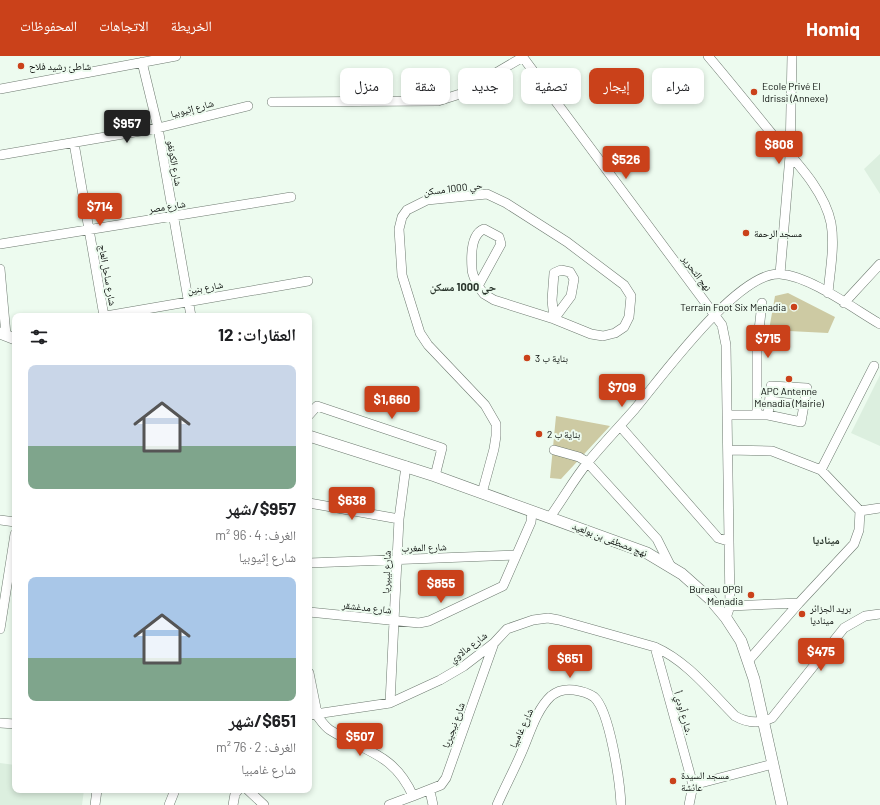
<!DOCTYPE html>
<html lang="ar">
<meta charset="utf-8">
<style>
:root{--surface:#fff;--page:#f6f6f6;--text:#202124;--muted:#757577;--accent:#ca411a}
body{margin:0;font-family:Barlow,"Noto Naskh Arabic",sans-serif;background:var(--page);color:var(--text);direction:rtl;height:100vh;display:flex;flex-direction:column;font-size:15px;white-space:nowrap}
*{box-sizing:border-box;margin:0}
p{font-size:13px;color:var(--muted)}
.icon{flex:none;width:22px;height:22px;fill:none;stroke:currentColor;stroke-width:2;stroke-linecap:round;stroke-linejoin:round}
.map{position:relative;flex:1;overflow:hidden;direction:ltr}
.sheet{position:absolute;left:12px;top:257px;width:300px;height:480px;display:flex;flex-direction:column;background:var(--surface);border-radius:8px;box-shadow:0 2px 6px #0003;direction:rtl}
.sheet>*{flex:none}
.guide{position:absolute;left:324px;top:12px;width:380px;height:36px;direction:rtl;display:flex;gap:8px}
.price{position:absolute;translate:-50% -34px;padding:0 9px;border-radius:4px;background:var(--accent);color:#fff;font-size:13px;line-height:26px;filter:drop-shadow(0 1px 2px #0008)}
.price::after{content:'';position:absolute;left:50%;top:24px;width:12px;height:9px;margin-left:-6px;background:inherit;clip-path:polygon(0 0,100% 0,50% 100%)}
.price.active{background:#222;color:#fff}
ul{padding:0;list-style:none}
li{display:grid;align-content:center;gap:8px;height:212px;padding:0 16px}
li span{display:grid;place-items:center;height:124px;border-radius:8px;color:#555}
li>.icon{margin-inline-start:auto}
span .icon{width:72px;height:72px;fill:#fffc;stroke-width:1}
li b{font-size:17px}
h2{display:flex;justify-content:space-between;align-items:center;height:48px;padding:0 16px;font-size:17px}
.chip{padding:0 14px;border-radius:8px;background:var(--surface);box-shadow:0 2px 6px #0003;font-size:14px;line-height:36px}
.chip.active{background:var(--accent);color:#fff}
header{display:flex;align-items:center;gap:24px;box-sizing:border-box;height:56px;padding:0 20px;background:var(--accent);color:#fff}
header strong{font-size:19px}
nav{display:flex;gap:22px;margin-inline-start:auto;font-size:14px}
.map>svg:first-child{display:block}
.built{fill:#dcefdf}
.green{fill:#cdcaa3}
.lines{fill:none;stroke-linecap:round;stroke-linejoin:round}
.minor-casing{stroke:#6e7a70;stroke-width:10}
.major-casing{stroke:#6e7a70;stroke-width:12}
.minor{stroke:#fff;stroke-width:9}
.major{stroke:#fff;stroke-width:11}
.poi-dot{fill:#ca411a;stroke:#edfbef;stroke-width:1.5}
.labels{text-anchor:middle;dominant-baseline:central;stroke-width:4;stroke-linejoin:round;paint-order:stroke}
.poi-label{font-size:10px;fill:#090d0a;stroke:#edfbef;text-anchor:start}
.street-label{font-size:10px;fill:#090d0a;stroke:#edfbef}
.neighbourhood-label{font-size:11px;font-weight:bold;fill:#28332a;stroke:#edfbef}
</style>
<header>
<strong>Homiq</strong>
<nav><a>الخريطة</a><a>الاتجاهات</a><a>المحفوظات</a></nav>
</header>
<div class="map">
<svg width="880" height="749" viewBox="0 0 880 749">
<rect width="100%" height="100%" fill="#edfbef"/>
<path class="built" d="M880,98V138L864,113Z
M880,319V390L851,377Z
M0,707L15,709V734H84L82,749H0Z"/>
<path class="green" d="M788,237L835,261L828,277L769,274L775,240Z
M556,360L610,370L561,423L550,422Z"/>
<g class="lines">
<defs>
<path id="minor" d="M522,0L722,269L726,289L730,550L726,562
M708,0C730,26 751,52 772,78C794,104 824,133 831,167C835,190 830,214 828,237
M142,6L158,72L191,260
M0,33L176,0
M272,46L438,45L460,38L523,1
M74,87L104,260
M0,99L158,72L248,50
M484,173L499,181L501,188L478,230C476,225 472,219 472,213C471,200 471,178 484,173Z
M0,188L291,141
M0,213L6,279
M561,214L570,216L574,223L571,240L554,263L552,244L554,217Z
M780,218L790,100L792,0
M478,230L484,238L494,244L554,263L591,278L603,280L615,277L624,271L629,261L631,240L624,229L567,186L506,147L487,138L427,144L407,154L402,161L399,173L402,219L420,277L428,289L485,349L496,368V380L494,393L482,437
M844,247L880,208
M106,260L308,225
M309,359L317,350L442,392L435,420
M727,359H768L801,366L804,349
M757,359V292L762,247
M768,359L771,330L807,332L804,349L770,345
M620,370L718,482L728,485
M554,394L579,401L587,406L657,483L670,509
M728,394L772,395L821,414L860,455L859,474L854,488L799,547L749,604
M821,414L874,310
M309,447L399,463
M860,455L880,452
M550,461C563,443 574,423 588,406C603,388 619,371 634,354C661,322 738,215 780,218C810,220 854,253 880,268
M0,464L15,466
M309,507L516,499
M730,550L799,547
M309,556L419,567L429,565L503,530L531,466L532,456
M0,573L15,478
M655,591L693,729
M309,617L317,657
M390,647L399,463L406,410
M309,651C317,657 322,669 330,674C365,696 394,697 413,740L389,749
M309,659L390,647L440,624L464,610L494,587L507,573L533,564L548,562L559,564L655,591C687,605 710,635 735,660C747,667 759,668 772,662L844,572L865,560L880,558
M0,667L15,668
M248,734L264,749
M430,735L433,749
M413,740L441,729L446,722L494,587
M95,749L97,734
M169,749L175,734
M233,749L235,738L238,734
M497,749C504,733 513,716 520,700C529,681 535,655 551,640C557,635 566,633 574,634C581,635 588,637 594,641C610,655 620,727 621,749
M689,749L693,729L773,708"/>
<path id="major" d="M0,277L15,283
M309,380L435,420L647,497L682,518L710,543L726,562L741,585L754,623L782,749"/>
</defs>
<use href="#minor" class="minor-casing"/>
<use href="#major" class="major-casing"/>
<use href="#minor" class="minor"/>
<use href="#major" class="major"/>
</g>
<g class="poi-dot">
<circle cx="21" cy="10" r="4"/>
<circle cx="754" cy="36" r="4"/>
<circle cx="746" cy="177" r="4"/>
<circle cx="794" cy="251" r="4"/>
<circle cx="527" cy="302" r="4"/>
<circle cx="789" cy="323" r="4"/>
<circle cx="539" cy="378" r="4"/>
<circle cx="751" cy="539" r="4"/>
<circle cx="802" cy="558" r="4"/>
<circle cx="673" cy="725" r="4"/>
</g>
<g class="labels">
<g class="poi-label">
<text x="29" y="10">شاطئ رشيد فلاح</text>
<text x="762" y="30">Ecole Privé El<tspan x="762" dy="12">Idrissi (Annexe)</tspan></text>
<text x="754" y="177">مسجد الرحمة</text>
<text x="786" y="251" text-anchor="end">Terrain Foot Six Menadia</text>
<text x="535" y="302">بناية ب 3</text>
<text x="789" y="335" text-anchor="middle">APC Antenne<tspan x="789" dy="12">Menadia (Mairie)</tspan></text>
<text x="547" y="378">بناية ب 2</text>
<text x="743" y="533" text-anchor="end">Bureau OPGI<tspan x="743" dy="12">Menadia</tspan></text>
<text x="810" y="552">بريد الجزائر<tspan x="810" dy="12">ميناديا</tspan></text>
<text x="681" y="719">مسجد السيدة<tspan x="681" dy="12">عائشة</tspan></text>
</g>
<g class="street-label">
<text transform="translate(192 52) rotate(-15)">شارع إثيوبيا</text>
<text transform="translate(175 107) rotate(80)">شارع الكونغو</text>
<text transform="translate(453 132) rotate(-7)">حي 1000 مسكن</text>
<text transform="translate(167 150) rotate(-9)">شارع مصر</text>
<text transform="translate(697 217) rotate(53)">نهج التحرير</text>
<text transform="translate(108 219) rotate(80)">شارع ساحل العاج</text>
<text transform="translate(205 231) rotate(-10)">شارع بنين</text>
<text transform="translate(610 483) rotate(21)">نهج مصطفى بن بولعيد</text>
<text transform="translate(424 491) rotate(-2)">شارع المغرب</text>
<text transform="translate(386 516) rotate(-88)">شارع ليبيريا</text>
<text transform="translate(367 551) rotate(6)">شارع مدغشقر</text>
<text transform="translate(468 591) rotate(-37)">شارع مالاوي</text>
<text transform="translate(684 657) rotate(74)">شارع أودي أ.</text>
<text transform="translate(453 669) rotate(-70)">شارع نيجيريا</text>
<text transform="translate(521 672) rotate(-65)">شارع غامبيا</text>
</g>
<g class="neighbourhood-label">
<text x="463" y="230">حي 1000 مسكن</text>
<text x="826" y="483">ميناديا</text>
</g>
</g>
</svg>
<b class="price active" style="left:127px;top:88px">$957</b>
<b class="price" style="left:779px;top:109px">$808</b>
<b class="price" style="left:626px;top:124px">$526</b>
<b class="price" style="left:100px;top:171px">$714</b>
<b class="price" style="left:768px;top:303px">$715</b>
<b class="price" style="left:622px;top:352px">$709</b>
<b class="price" style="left:392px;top:364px">$1,660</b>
<b class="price" style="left:352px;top:465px">$638</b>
<b class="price" style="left:441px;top:548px">$855</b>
<b class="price" style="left:821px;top:616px">$475</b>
<b class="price" style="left:570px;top:623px">$651</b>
<b class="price" style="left:360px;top:701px">$507</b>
<div class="guide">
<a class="chip">شراء</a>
<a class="chip active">إيجار</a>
<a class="chip">تصفية</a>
<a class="chip">جديد</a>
<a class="chip">شقة</a>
<a class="chip">منزل</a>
</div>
<section class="sheet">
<h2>العقارات: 12<svg class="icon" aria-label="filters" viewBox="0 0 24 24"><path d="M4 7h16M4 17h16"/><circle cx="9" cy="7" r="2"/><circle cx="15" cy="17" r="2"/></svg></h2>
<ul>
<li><span style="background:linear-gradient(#c9d6e8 65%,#7fa58c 0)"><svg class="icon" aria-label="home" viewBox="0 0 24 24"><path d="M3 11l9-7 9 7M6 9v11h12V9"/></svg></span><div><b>$957/شهر</b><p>الغرف: 4 · 96 m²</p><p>شارع إثيوبيا</p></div></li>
<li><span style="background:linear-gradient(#a9c7e8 65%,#7fa58c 0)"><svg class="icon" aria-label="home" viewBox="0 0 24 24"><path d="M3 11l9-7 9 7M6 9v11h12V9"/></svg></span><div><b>$651/شهر</b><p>الغرف: 2 · 76 m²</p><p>شارع غامبيا</p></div></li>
</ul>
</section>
</div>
